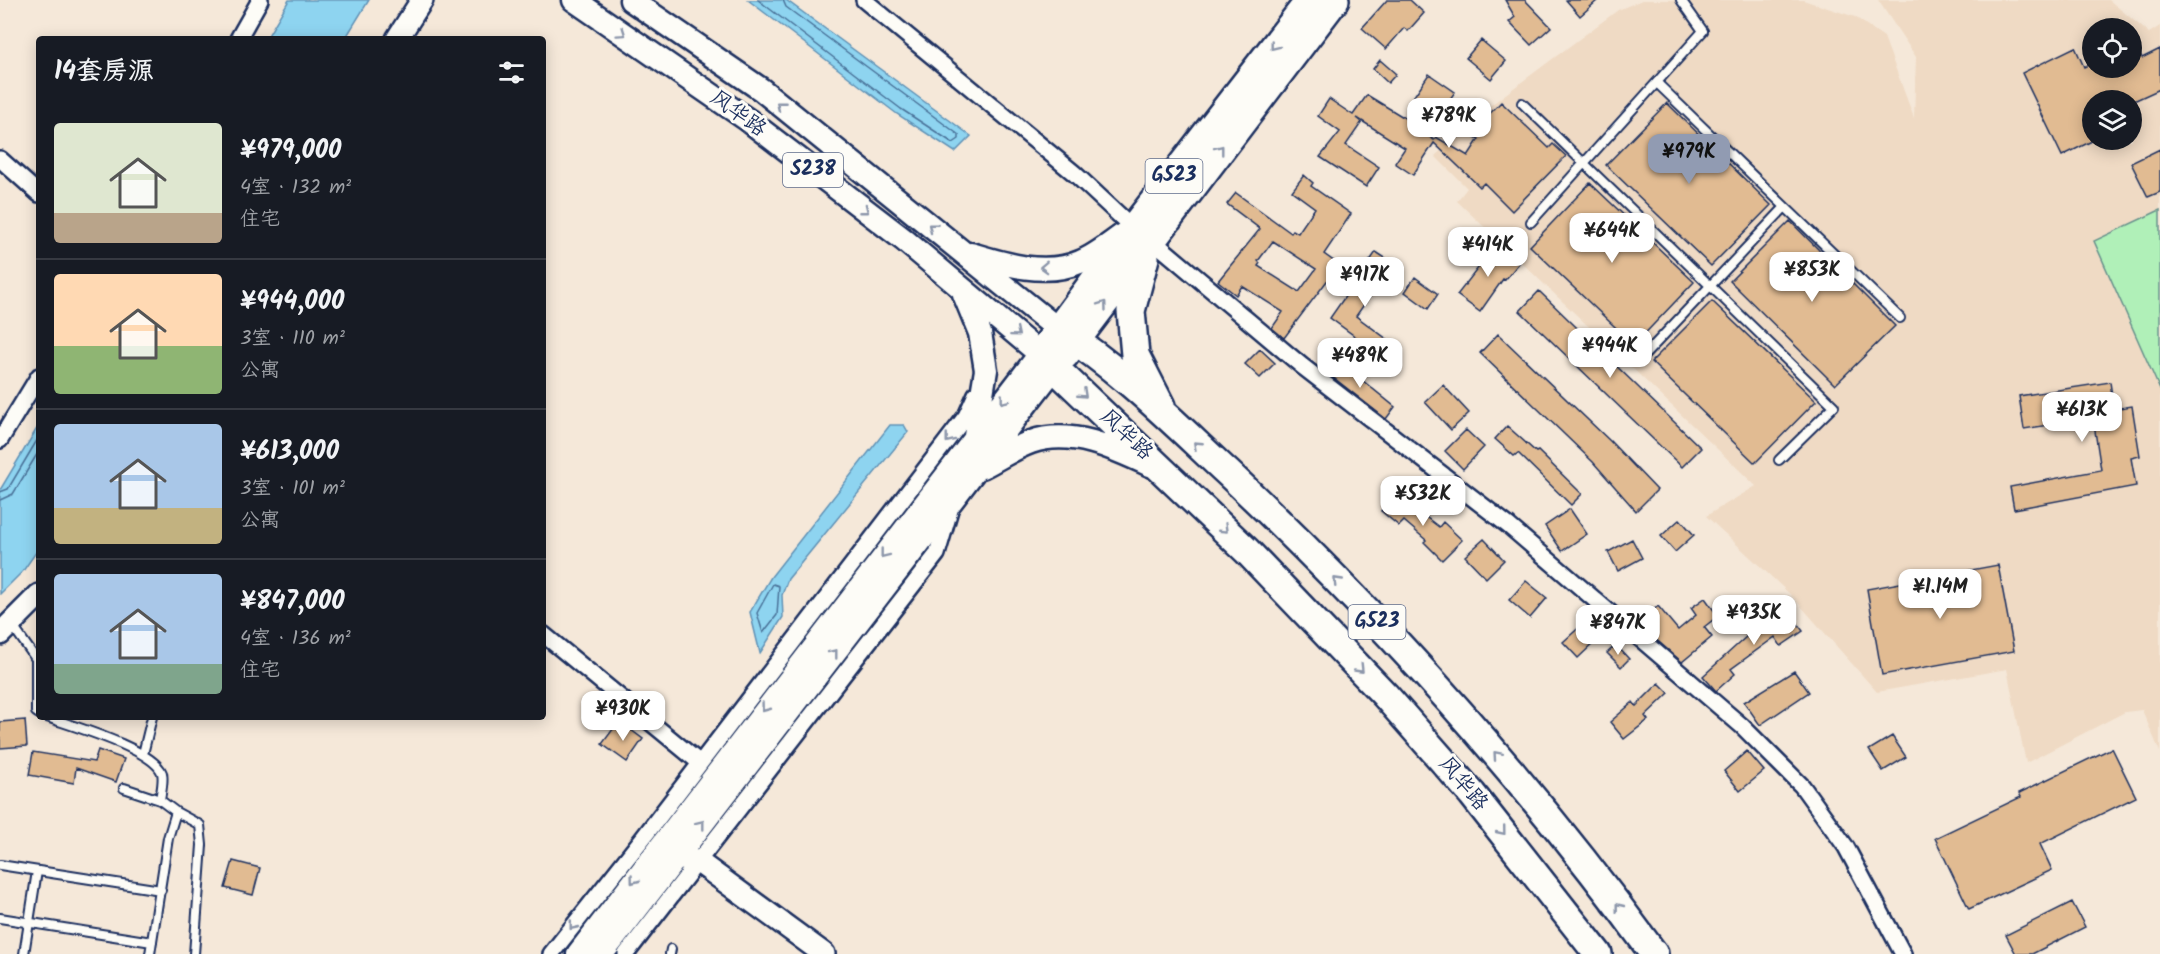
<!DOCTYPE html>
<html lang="zh">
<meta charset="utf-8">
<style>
:root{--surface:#171b24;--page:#242831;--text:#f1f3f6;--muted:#9ea1a6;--line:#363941;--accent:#919bb2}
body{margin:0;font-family:Kalam,"LXGW WenKai TC",sans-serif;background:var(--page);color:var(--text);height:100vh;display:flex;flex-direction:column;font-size:22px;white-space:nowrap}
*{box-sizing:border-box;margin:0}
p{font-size:20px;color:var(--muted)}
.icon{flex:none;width:33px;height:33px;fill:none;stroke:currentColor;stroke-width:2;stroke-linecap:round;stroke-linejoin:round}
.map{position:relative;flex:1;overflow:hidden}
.panel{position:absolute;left:36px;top:36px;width:510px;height:684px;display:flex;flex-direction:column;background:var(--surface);border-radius:6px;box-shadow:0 3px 15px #0003}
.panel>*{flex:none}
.controls{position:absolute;left:2082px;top:18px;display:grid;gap:12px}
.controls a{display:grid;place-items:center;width:60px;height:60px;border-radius:50%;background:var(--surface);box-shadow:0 3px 15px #0003;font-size:30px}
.price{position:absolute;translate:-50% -51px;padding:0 14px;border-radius:12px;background:#fff;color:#222;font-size:20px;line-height:39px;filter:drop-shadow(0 2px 3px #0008)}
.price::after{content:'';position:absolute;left:50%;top:36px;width:18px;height:14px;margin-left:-9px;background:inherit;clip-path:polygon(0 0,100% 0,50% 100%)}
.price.active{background:var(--accent);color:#111}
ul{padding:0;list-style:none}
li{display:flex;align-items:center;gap:18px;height:150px;padding:0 18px}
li+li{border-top:2px solid var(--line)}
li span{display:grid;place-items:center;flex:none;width:168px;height:120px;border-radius:6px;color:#555}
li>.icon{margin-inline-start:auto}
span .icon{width:72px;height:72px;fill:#fffc;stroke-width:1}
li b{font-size:26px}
h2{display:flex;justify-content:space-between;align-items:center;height:72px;padding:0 18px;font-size:26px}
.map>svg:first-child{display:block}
.built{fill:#efdac4;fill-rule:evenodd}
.green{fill:#b0f0b8;stroke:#66908b;stroke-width:1.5}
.water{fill:#8ed4f0;stroke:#6092b6;stroke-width:1.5}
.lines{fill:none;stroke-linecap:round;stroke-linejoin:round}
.shore{stroke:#497198;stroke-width:1.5}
.building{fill:#e1bb92;stroke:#1b2f5e;stroke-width:1.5;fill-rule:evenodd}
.lane-casing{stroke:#1b2f5e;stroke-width:12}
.street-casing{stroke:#1b2f5e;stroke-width:20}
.secondary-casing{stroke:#1b2f5e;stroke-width:26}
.primary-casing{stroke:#1b2f5e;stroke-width:27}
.highway-casing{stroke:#1b2f5e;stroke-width:32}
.lane{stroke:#fdfcf7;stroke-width:8}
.street{stroke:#fdfcf7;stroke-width:15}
.secondary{stroke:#fdfcf7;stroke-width:21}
.primary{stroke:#fdfcf7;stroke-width:22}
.highway{stroke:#fdfcf7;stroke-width:27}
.oneway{stroke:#8c96aa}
.labels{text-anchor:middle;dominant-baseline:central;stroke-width:6;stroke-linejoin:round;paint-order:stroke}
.shield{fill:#fdfcf7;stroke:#5f6c8c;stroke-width:1.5}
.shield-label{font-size:20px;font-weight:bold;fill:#1b2f5e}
.street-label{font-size:21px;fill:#1b2f5e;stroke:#fdfcf7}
</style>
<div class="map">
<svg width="2160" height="954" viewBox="0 0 2160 954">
<rect width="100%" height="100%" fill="#f5e8d9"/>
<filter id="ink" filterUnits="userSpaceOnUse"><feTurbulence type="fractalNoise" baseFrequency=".0167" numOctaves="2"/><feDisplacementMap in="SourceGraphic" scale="12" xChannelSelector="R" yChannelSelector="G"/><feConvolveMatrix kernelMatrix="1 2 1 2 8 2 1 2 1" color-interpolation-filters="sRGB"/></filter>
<g filter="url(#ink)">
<path class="built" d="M1642,0H1803L1855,17L1884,37L1914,118L1916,57L1878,0H2109L2149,33L2160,26V752L2142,710L2125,712L2026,763L2007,669L1877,692L1792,596L1706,516L1756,486L1457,201L1467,188L1435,156L1483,111L1618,10ZM2092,28H2132V68H2092ZM2092,100H2132V140H2092Z"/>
<path class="green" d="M2160,210V390L2094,241Z"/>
<path class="water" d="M289,0H369L345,39H266Z
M748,0H786L971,136L955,152L897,114Z
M39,425V548L23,571L0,594V490Z
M890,425H904L908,432L788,579L782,595L783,617L760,653L750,612L771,577Z"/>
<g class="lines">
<path class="shore" d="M758,0L901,109L953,143L959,139V135L786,7L783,0
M0,492L8,489L39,437
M0,500L13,494L39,451
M773,584L779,586L777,615L763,633L757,613Z"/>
</g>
<path class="building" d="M1387,0H1410L1424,13L1408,31L1404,28L1386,49L1362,28Z
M1505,0H1525L1551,27L1531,45L1509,22L1515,17Z
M1566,0H1598L1580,16Z
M2132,37L2142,58L2160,49V89L2136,100H2092V141L2062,156L2022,73L2075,47L2084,67L2092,63V68H2132Z
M1481,40L1506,61L1491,79L1466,58Z
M1380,60L1396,74L1388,83L1373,69Z
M1429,74L1455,92L1440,113L1414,96Z
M1367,95L1418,126L1416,128L1434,140L1436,137L1468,156L1479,139L1470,134L1501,102L1549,148L1553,144L1566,156L1512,211L1484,183L1480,187L1434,143L1413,175L1395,163L1405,148L1357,118L1362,122L1346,145L1379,167L1366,187L1320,157L1340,132L1318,116L1329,99L1353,115Z
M1667,103L1771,205L1711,266L1606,165Z
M2160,149V192L2148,197L2131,163Z
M1304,175L1313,183L1311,186L1351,214L1324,254L1339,265L1284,338L1272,328L1283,312L1242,286L1236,295L1218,281L1260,229L1227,204L1236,193L1291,233L1293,230L1298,233L1315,208L1292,191ZM1273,241L1316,269L1299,292L1258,266L1260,263L1258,261Z
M1590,183L1694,282L1634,345L1530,246Z
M1790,221L1895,326L1835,385L1730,281Z
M1496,245L1519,263L1505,280L1503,279L1480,312L1457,295Z
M1376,252L1393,263L1356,316L1399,348L1389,361L1330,318Z
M1415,277L1438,294L1428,309L1405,292Z
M1539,291L1701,448L1682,467L1520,311Z
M1712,301L1816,401L1755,463L1651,362Z
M1498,334L1610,441L1657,490L1636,511L1593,462L1480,353Z
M1260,349L1275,363L1260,378L1245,364Z
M1336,359L1395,407L1386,419L1325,371Z
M2110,382L2114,409L2132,406L2140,456L2131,458L2136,486L2014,509L2010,487L2101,470L2093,418L2024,429L2019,396Z
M1443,385L1469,413L1451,430L1425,402Z
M1507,426L1536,452L1538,451L1582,494L1571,505L1518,453L1514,456L1495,439Z
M1466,430L1484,447L1463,469L1445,451Z
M1395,494L1439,527L1443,522L1462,540L1442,560L1424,542L1426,540L1404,521L1399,526L1381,511Z
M1570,509L1587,534L1562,551L1545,526Z
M1680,519L1694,535L1675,552L1661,536Z
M1484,539L1504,560L1486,578L1465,556Z
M1632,539L1642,558L1618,571L1608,552Z
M1998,565L2014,651L1882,675L1867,589Z
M1526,581L1547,598L1530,618L1509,600Z
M1705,598L1718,616L1704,627L1712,637L1682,662L1638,624L1658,606L1678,630L1696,615L1691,608Z
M1785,607L1803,631L1781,646L1775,637L1731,669L1735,674L1716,691L1703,676L1758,626Z
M1584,623L1598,639L1578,658L1563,642Z
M1616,645L1629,659L1621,667L1607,653Z
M1794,671L1809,692L1760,725L1744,702Z
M1659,683L1669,693L1645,716L1648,720L1624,739L1610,722L1633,702L1636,706Z
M25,720L27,746L0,748V722Z
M619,721L643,739L627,762L602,744Z
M1892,736L1906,757L1883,771L1869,750Z
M2112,748L2136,797L2040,844L2052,870L1969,909L1935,838L2021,797L2019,793Z
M98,750L124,759L116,782L76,768L74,783L29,775L33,752L94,762Z
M1747,751L1764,771L1740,791L1724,771Z
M233,861L260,868L253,895L225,888Z
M2072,902L2085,927L2032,954H2016L2006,935Z"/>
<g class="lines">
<defs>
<path id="lane" d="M1657,83L1900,318
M1522,103L1834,406L1779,460
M1531,222L1703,31L1681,0
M1639,361L1785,207
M12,625L36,659V712L39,714
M47,717C72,726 153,749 162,773C164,780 161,792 160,800
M143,754L152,717
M124,788L160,800L176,812L168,838L150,954
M176,812L200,825L202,845L194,954
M0,865L161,890
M0,918L152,942
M24,954L37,871
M670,954L671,949"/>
<path id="street" d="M864,0L1074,173L1133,228
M238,39L260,0
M0,159L39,194
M1151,239L1302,366L1509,526L1742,726L1802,786L1846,847L1903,954
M0,440L39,376
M543,634L700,763
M551,954L643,838L966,416L976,394
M626,954L937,554L950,510"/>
<path id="secondary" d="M397,39L422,0
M0,634L39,595
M674,858L697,861L824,954"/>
<path id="primary" d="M574,0L748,120L903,239L1040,354L578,954
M631,0L762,90L1059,330
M971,254C1004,264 1045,277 1080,262C1096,256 1112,242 1127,232
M964,294L980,333L986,370L975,436
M982,467C998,459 1014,448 1031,442C1071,428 1114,448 1150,465
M602,954L1054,368"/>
<path id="highway" d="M1310,0L1133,228L1040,354L1247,551L1385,695L1472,794L1598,954
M1145,258L1131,311L1135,355L1161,406
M1059,330C1121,369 1175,424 1228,473C1384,620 1528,781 1654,954
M1065,355L1335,0"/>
</defs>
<use href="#lane" class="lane-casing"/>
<use href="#street" class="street-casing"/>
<use href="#secondary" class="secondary-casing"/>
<use href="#primary" class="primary-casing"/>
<use href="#highway" class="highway-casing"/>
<use href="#lane" class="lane"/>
<use href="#street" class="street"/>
<use href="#secondary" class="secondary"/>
<use href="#primary" class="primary"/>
<use href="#highway" class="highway"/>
</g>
<defs><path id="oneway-chevron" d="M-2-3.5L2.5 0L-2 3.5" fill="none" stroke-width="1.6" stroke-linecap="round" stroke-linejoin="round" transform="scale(1.5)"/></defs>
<g class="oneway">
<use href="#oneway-chevron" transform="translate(622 33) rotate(35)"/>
<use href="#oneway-chevron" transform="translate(1274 46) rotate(128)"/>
<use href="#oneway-chevron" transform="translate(780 105) rotate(-141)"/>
<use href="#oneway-chevron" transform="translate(1220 149) rotate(-52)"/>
<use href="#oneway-chevron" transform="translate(865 210) rotate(38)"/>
<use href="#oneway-chevron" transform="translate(932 227) rotate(-141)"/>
<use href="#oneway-chevron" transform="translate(1044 267) rotate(178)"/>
<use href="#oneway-chevron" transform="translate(1103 305) rotate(-54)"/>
<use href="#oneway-chevron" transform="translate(1016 333) rotate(40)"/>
<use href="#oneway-chevron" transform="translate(1083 394) rotate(43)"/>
<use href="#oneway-chevron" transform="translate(1004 400) rotate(128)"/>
<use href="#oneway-chevron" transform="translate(949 439) rotate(128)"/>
<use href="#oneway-chevron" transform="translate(1197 445) rotate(-137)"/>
<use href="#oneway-chevron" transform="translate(1224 529) rotate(44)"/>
<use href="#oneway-chevron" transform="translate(884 554) rotate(128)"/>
<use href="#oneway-chevron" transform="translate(1337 581) rotate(-134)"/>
<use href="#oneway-chevron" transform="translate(834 653) rotate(-52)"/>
<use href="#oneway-chevron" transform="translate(1360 669) rotate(46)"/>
<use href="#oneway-chevron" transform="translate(765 708) rotate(127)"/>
<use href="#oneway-chevron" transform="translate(1497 755) rotate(-131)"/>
<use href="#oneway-chevron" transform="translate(701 824) rotate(-52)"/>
<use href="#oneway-chevron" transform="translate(1502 831) rotate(51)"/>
<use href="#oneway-chevron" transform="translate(634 880) rotate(127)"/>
<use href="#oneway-chevron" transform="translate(1619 907) rotate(-128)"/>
<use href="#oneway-chevron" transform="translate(573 926) rotate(129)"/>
</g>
</g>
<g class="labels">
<g class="shield">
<rect x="783" y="153" width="60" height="34" rx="4.5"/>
<rect x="1145.5" y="159" width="57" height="34" rx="4.5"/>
<rect x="1348.5" y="605" width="57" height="34" rx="4.5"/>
</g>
<g class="shield-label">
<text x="813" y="170">S238</text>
<text x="1174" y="176">G523</text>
<text x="1377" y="622">G523</text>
</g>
<g class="street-label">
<text transform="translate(738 114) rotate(36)">风华路</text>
<text transform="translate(1126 435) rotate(43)">风华路</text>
<text transform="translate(1463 784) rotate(50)">风华路</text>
</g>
</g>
</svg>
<div class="controls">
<a><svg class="icon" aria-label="locate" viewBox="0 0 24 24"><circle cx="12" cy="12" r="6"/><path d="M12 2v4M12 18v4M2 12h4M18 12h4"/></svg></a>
<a><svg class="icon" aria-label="layers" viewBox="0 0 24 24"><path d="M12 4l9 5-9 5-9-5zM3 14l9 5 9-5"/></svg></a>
</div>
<b class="price" style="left:1449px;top:149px">¥789K</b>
<b class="price active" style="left:1689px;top:185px">¥979K</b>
<b class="price" style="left:1612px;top:264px">¥644K</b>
<b class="price" style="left:1488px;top:278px">¥414K</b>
<b class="price" style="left:1812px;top:303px">¥853K</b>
<b class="price" style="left:1365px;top:308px">¥917K</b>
<b class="price" style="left:1610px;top:379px">¥944K</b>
<b class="price" style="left:1360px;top:389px">¥489K</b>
<b class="price" style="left:2082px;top:443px">¥613K</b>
<b class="price" style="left:1423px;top:527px">¥532K</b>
<b class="price" style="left:1940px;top:620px">¥1.14M</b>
<b class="price" style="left:1754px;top:646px">¥935K</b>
<b class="price" style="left:1618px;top:656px">¥847K</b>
<b class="price" style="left:623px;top:742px">¥930K</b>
<section class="panel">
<h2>14套房源<svg class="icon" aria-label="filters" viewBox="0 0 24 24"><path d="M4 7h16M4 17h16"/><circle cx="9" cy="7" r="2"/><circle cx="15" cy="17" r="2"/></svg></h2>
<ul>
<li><span style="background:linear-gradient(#dfe7d0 75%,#b9a48a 0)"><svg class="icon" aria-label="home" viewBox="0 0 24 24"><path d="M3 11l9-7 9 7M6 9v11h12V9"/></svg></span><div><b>¥979,000</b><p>4室 · 132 m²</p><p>住宅</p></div></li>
<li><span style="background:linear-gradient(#ffd9b3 60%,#8fb573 0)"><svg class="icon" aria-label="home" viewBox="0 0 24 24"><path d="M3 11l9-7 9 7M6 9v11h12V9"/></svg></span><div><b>¥944,000</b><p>3室 · 110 m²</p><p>公寓</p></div></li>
<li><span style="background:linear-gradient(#a9c7e8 70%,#c2b280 0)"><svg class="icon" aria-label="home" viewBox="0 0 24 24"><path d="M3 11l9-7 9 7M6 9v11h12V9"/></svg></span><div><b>¥613,000</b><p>3室 · 101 m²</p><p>公寓</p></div></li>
<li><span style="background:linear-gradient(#a9c7e8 75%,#7fa58c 0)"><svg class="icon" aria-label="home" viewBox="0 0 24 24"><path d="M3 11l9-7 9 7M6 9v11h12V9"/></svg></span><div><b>¥847,000</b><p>4室 · 136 m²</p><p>住宅</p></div></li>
</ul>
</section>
</div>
